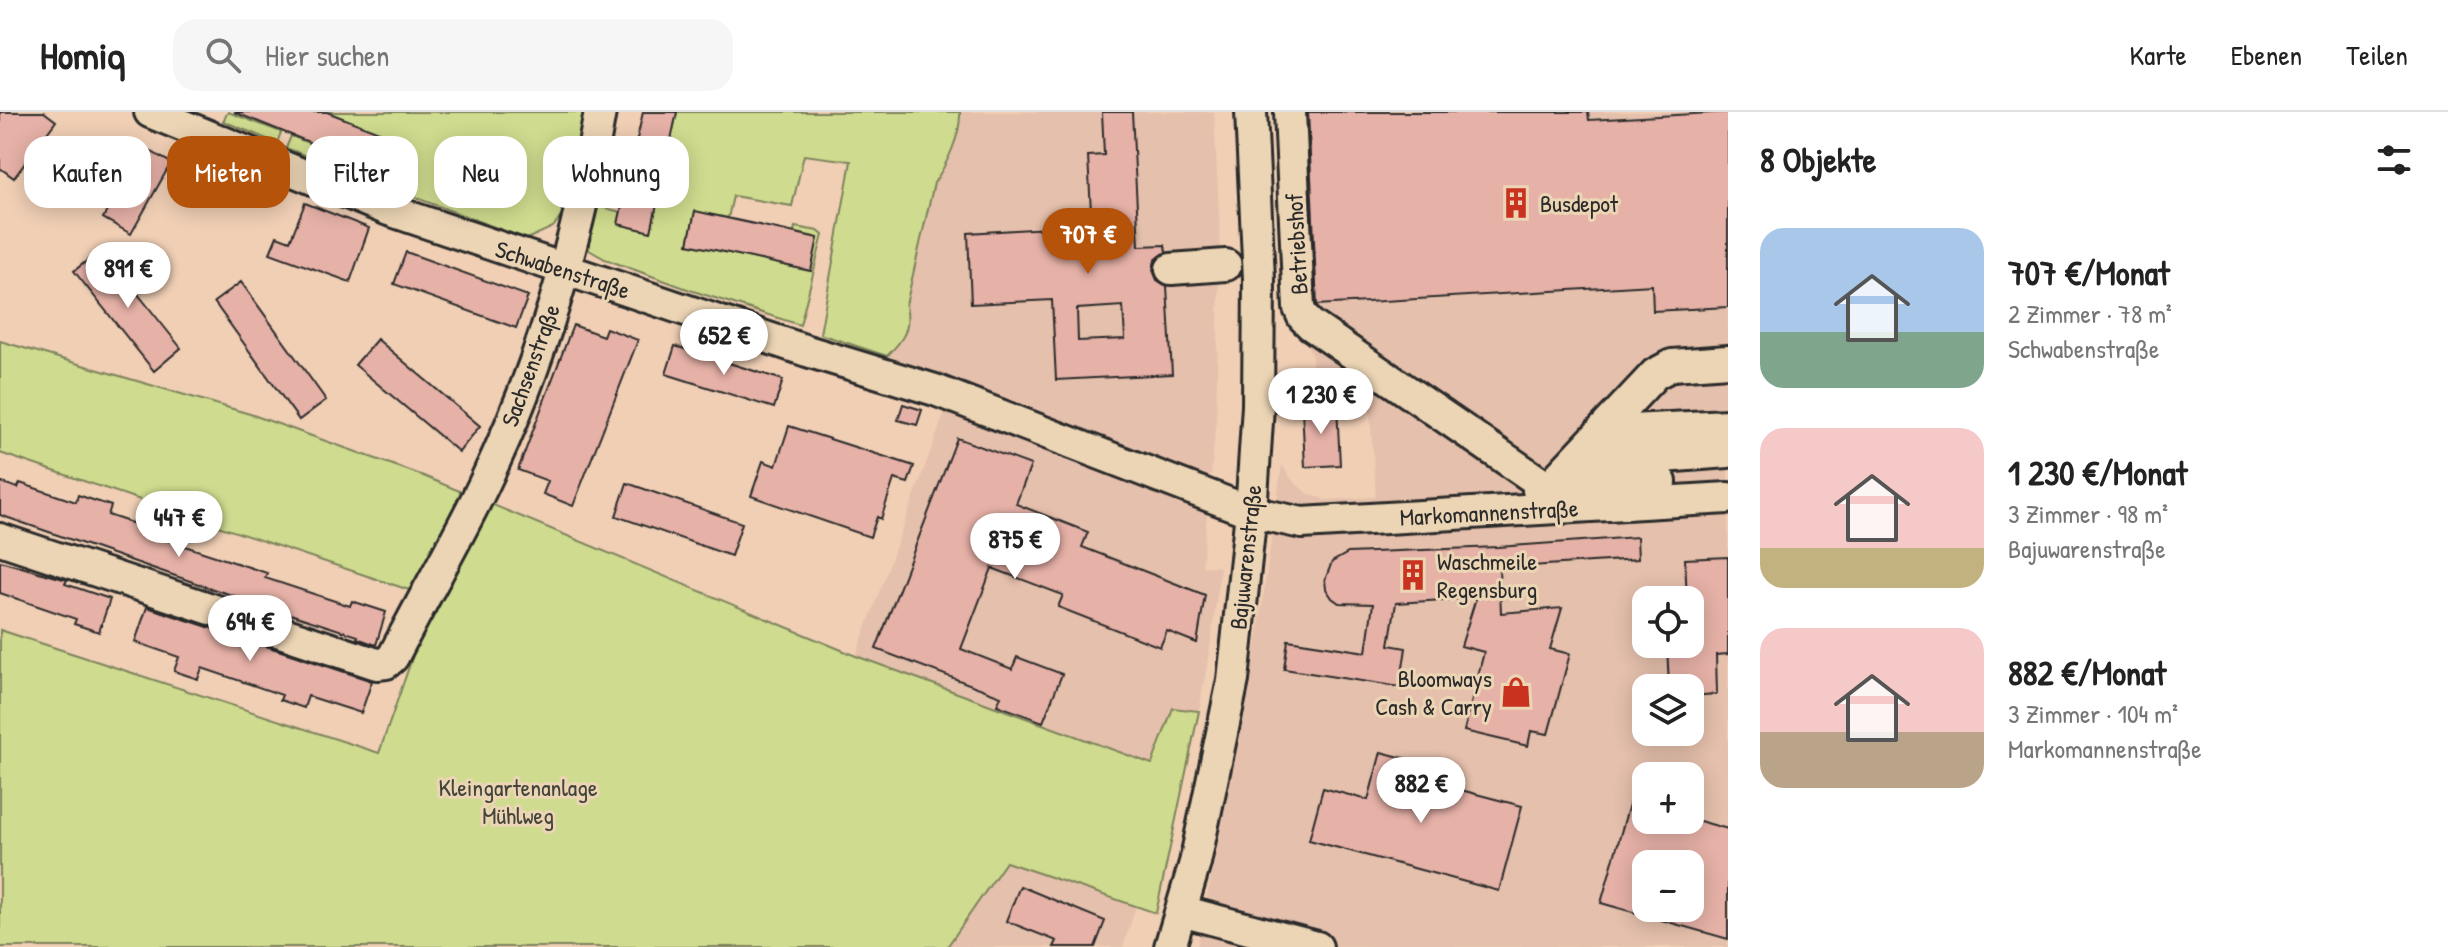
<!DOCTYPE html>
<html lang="de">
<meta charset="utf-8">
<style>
:root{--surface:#fff;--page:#f6f6f6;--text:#222;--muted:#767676;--line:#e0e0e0;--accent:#b45309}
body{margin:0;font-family:"Patrick Hand",sans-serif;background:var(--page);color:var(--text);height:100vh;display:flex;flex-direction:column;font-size:30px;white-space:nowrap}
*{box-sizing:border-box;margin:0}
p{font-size:26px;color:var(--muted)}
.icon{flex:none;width:44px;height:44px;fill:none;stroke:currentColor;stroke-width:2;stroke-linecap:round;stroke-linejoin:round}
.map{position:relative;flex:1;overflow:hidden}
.details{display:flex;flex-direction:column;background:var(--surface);width:720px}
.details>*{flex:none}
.top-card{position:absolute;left:24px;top:24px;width:760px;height:72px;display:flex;gap:16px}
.buttons{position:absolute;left:1632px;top:474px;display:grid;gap:16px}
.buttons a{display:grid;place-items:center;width:72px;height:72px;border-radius:16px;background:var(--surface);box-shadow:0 4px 20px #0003;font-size:40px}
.price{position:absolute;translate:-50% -68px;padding:0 18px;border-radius:28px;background:#fff;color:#222;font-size:26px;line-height:52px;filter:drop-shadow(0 2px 4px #0008)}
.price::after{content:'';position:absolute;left:50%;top:48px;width:24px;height:18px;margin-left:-12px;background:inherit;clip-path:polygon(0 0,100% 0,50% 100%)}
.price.active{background:var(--accent);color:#fff}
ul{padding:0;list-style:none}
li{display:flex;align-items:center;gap:24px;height:200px;padding:0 32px}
li span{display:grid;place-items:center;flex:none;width:224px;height:160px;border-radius:24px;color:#555}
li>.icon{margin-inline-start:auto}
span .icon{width:96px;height:96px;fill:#fffc;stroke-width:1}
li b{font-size:34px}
h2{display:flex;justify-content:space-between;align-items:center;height:96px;padding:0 32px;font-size:34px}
.chip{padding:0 28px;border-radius:24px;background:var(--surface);box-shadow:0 4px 20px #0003;font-size:28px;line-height:72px}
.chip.active{background:var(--accent);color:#fff}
header{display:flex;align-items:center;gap:48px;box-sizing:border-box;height:112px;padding:0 40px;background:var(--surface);border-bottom:2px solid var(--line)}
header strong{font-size:38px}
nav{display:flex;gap:44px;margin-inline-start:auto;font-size:28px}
.search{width:560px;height:72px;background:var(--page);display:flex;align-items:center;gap:20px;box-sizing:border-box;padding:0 28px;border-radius:24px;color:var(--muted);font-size:30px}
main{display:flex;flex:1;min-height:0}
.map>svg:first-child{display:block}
.built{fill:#e5c0ac;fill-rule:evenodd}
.green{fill:#cfdb8e;stroke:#7d835c;stroke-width:2}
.building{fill:#e6b1a7;stroke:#2b2b2b;stroke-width:2;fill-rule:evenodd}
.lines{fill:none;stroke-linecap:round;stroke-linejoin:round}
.minor-casing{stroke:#2b2b2b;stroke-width:36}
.minor{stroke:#ecd5b5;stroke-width:30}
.labels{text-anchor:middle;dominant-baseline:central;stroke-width:6;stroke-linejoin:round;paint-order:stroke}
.poi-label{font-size:24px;fill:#2b2b2b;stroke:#ecd5b5;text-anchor:start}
.street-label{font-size:24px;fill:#2b2b2b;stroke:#ecd5b5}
.park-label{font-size:24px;fill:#44453a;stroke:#ecd5b5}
</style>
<header>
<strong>Homiq</strong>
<div class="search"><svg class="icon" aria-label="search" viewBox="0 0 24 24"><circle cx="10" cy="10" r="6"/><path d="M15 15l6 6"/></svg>Hier suchen</div>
<nav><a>Karte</a><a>Ebenen</a><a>Teilen</a></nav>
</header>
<main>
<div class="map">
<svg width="1728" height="835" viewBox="0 0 1728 835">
<rect width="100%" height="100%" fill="#f0cfb5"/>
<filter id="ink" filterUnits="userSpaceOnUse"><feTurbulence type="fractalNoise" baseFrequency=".0125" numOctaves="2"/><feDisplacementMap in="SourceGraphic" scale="16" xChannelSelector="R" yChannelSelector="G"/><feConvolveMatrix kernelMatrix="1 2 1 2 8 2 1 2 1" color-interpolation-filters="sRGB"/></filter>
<g filter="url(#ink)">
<path class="built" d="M861,0H1214L1220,123L1216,309L1202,454L1220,455L1212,523L1199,599L1173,596L1153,652L856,544L957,267L820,222Z
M1588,0H1728L1589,8Z
M1652,173L1653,198L1728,195V835H1197L1252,563L1282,353L1293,369L1307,381L1325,388L1376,385L1368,270L1313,272L1312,243L1291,202L1309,193ZM1646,488H1690V532H1646ZM1646,576H1690V620H1646ZM1646,664H1690V708H1646ZM1646,752H1690V796H1646Z
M1006,750L1136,794L1123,835H947Z"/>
<path class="green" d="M228,0L281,20L277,31L223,9Z
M327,0H587L563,102L553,115L527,127L344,59L350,47L373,56L387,24Z
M677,0H960C961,23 947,52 934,71L906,193C911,217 904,227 887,244L820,222L851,49L804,43L792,94L733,84L728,106L695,100L688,132L810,159L818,126L794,120L795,115L818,119L823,123L800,213L693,179L605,147L589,138L588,129L597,94L621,100L619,112L651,119Z
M291,24L340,43L335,55L286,36Z
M0,229L250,302L421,363L856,544L1152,652L1173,596L1199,599L1156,801L1006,750L947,835H0V518L379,641L433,486L0,341Z"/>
<path class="building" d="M0,0H44L56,9L14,66L0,56Z
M234,0H327L387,23L373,56Z
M643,0H677L651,120L618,112Z
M1102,0H1132L1139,134L1165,133L1166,140L1155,148L1153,158L1157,168L1167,174L1172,262L1056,268L1052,188L971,192L968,121L1049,116L1050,139L1093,137L1088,44L1104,43ZM1123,194L1125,227L1078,229L1077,197Z
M1308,0H1588L1589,8L1728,0V195L1653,199L1652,173L1317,193Z
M143,35L171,51L131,122L103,106Z
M305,91L369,116L350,170L270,141L277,124L290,129Z
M695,99L818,126L811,159L688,132Z
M102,137L181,236L154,259L74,159Z
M406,140L528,184L516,216L394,172Z
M241,170L326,288L299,308L214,190Z
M573,213L603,224L606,216L638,228L573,394L543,382L548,369L518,358Z
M377,227L480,314L459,340L355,253Z
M675,234L783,268L774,296L666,262Z
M903,292L922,298L917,313L898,308Z
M1337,294L1340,353L1305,355L1302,296Z
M789,314L914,354L908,371L894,367L881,407L877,405L870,425L751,384L763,349L776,354Z
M957,326L1031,353L1016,392L1088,420L1082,435L1205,483L1197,531L1167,519L1160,535L1058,495L1063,483L992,456L961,537L1012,557L1017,545L1062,562L1043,610L997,593L1001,584L876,537Z
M0,370L18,376L20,371L76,390L78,383L111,394L108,403L159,420L157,425L267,461L265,466L350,494L352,489L386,500L376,533L357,526L358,524L213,477L0,403Z
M627,371L742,411L731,444L616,404Z
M1637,425L1638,447L1499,456L1501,501L1562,496L1550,537L1570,542L1548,622L1531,619L1528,634L1464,619L1484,540L1461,534L1476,486L1396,491L1389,533L1406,536L1400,575L1284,557L1288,528L1366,540L1373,492L1339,491L1332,486L1326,477L1325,468L1332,450L1348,441L1498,435Z
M1728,445V542L1716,543L1717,582L1690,584V576H1669L1667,532H1690V488H1687L1685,447Z
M0,449L67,468L65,472L110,487L99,520L74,512L76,507L0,481Z
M147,495L372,569L361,601L308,584L304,596L280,588L282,583L202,556L198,567L174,559L179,545L135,530Z
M1381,640L1419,650L1415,666L1522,694L1499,779L1309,728L1323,676L1368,688Z
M1630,689L1646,694V708H1696L1728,717V827L1601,791ZM1646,752H1690V796H1646Z
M1020,774L1105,809L1095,835H1054L1057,829L1006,809Z"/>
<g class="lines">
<defs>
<path id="minor" d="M150,0L389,98L807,239L935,278L1251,400L1302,411L1728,386
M1290,0L1299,196L1303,205L1311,213L1548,376L1661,370
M1171,157L1226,153
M1595,365L1636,347L1728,340
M1579,373L1631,318L1728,313
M1538,378L1548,376L1655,262L1672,253L1728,249
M0,427L377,552L386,551L393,545C423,486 456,430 484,372C538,261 580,122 600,0
M1181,799L1317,835
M1170,835L1195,751L1233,568L1251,400L1258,294L1259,167L1251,0"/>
</defs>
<use href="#minor" class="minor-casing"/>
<use href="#minor" class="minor"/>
</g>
</g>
<defs>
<symbol id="building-bare" viewBox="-9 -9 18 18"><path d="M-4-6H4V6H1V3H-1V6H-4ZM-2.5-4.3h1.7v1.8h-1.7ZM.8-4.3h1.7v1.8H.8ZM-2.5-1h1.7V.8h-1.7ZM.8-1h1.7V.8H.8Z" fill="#c8321e" stroke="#ecd5b5" stroke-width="2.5" paint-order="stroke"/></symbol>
<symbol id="shop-bare" viewBox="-9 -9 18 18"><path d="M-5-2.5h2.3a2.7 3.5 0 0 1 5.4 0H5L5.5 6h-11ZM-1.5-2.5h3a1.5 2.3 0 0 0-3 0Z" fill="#c8321e" stroke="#ecd5b5" stroke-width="2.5" paint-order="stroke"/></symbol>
</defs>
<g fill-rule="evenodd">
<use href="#building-bare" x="1494" y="69" width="44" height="44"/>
<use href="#building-bare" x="1391" y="441" width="44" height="44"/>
<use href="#shop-bare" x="1494" y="558" width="44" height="44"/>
</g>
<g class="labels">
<g class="poi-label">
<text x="1540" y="91">Busdepot</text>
<text x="1437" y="449">Waschmeile<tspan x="1437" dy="28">Regensburg</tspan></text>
<text x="1492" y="566" text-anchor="end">Bloomways<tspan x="1492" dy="28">Cash &amp; Carry</tspan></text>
</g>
<g class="street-label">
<text transform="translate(1296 132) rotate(-93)">Betriebshof</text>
<text transform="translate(563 157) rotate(18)">Schwabenstraße</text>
<text transform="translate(530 253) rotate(-70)">Sachsenstraße</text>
<text transform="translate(1489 400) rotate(-3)">Markomannenstraße</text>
<text transform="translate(1245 445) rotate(-84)">Bajuwarenstraße</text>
</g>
<g class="park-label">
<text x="518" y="675">Kleingartenanlage<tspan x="518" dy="28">Mühlweg</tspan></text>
</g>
</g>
</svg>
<div class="buttons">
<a><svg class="icon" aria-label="locate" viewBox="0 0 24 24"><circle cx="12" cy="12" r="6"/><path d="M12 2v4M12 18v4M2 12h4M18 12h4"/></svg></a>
<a><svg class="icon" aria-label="layers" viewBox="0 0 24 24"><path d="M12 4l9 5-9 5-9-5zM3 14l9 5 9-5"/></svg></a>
<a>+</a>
<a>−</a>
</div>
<b class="price active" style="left:1088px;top:164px">707 €</b>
<b class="price" style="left:128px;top:198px">891 €</b>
<b class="price" style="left:724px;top:265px">652 €</b>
<b class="price" style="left:1321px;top:324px">1 230 €</b>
<b class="price" style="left:179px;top:447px">447 €</b>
<b class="price" style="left:1015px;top:469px">875 €</b>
<b class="price" style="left:250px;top:551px">694 €</b>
<b class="price" style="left:1421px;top:713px">882 €</b>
<div class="top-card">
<a class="chip">Kaufen</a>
<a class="chip active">Mieten</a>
<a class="chip">Filter</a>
<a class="chip">Neu</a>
<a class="chip">Wohnung</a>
</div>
</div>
<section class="details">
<h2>8 Objekte<svg class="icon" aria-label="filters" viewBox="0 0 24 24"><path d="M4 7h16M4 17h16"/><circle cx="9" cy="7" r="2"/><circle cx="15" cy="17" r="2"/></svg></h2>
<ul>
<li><span style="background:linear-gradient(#a9c7e8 65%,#7fa58c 0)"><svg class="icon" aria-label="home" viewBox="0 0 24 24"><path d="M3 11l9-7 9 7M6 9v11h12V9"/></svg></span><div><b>707 €/Monat</b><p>2 Zimmer · 78 m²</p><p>Schwabenstraße</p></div></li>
<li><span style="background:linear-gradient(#f6c9c9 75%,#c2b280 0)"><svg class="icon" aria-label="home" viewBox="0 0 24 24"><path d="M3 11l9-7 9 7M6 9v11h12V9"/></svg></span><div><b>1 230 €/Monat</b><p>3 Zimmer · 98 m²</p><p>Bajuwarenstraße</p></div></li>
<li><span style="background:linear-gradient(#f6c9c9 65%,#b9a48a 0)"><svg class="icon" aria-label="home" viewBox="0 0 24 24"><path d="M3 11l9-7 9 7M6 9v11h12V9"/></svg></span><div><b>882 €/Monat</b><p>3 Zimmer · 104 m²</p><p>Markomannenstraße</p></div></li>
</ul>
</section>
</main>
